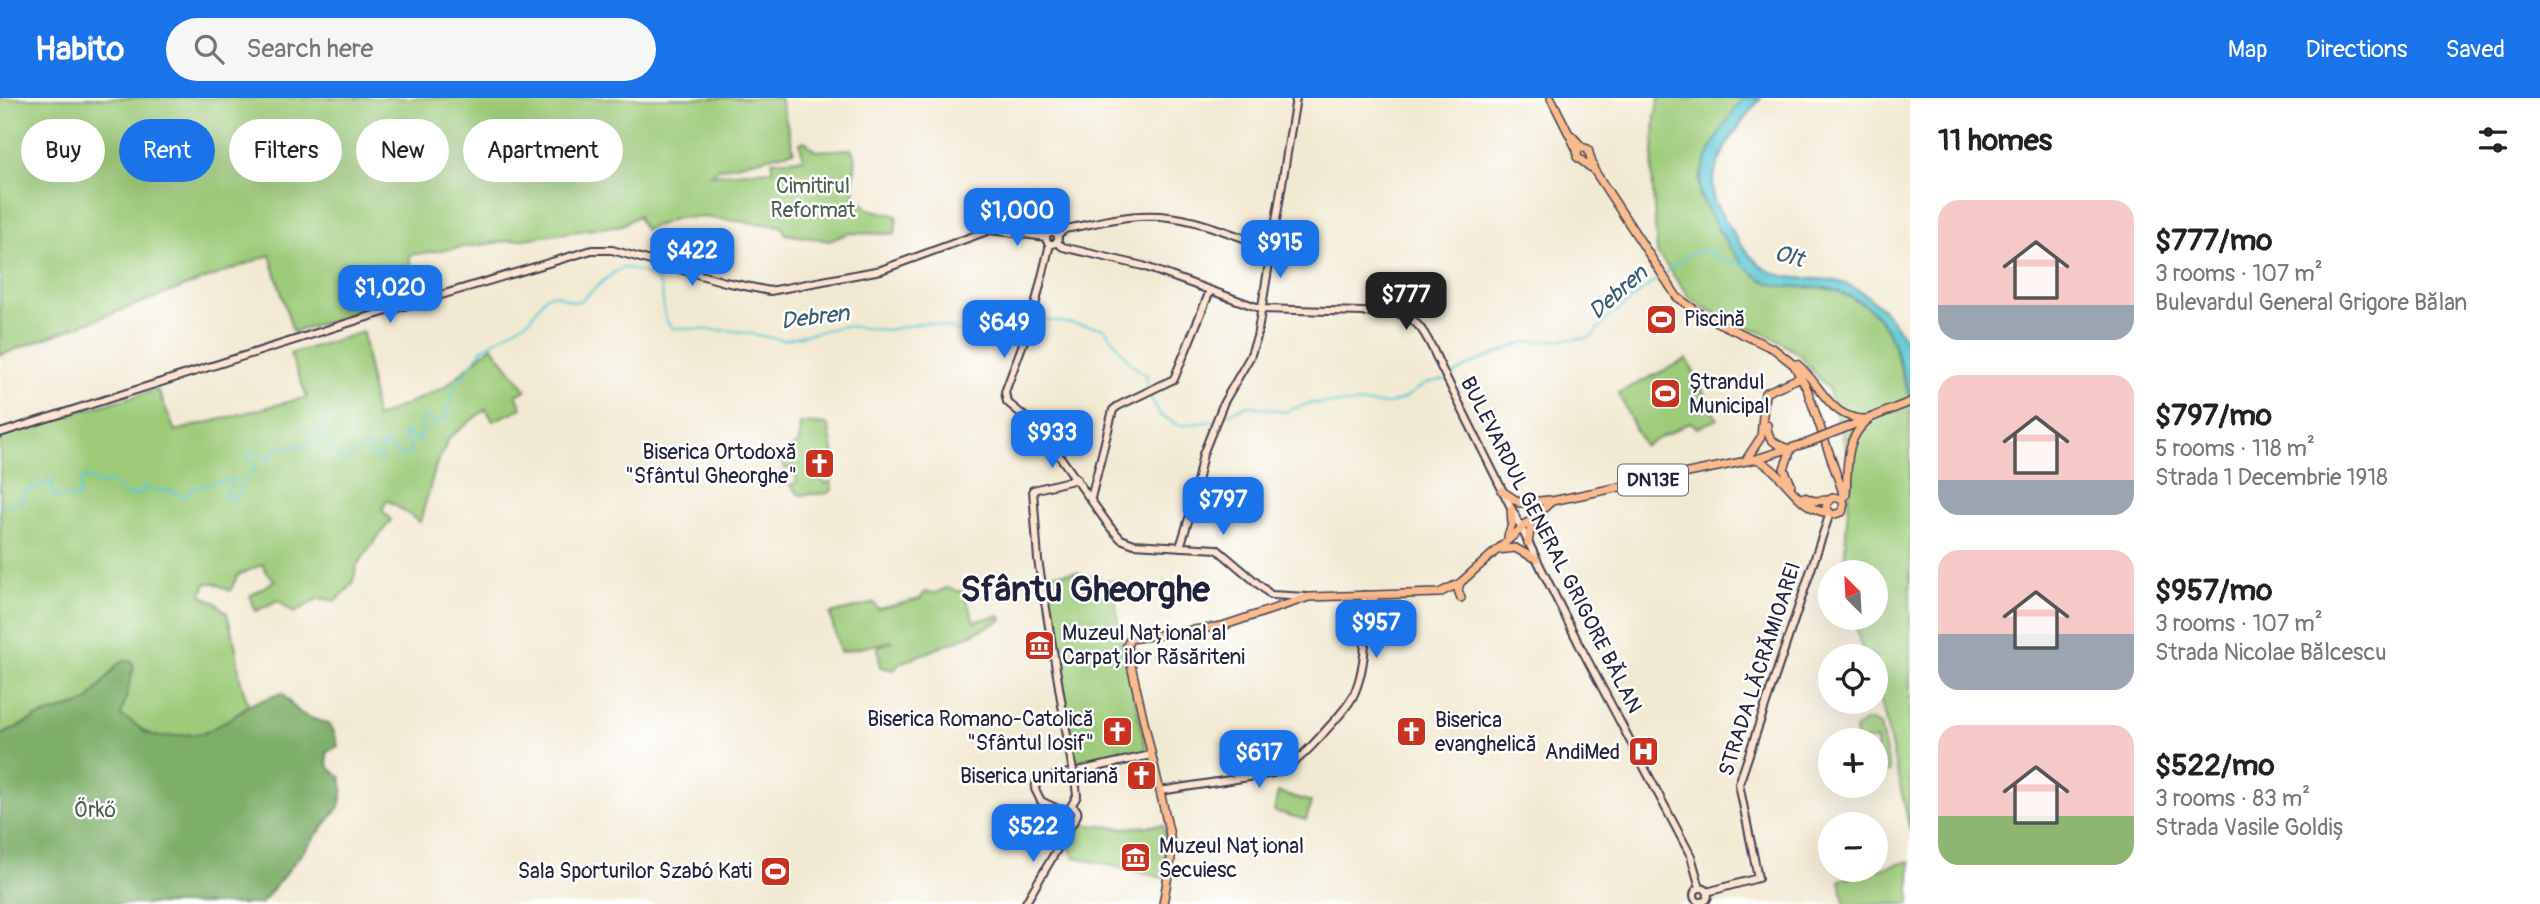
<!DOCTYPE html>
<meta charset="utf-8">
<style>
:root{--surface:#fff;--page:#f6f6f6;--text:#222;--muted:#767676;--accent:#1a73e8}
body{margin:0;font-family:Pangolin,sans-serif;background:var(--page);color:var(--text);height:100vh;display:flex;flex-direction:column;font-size:26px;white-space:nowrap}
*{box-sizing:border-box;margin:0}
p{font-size:23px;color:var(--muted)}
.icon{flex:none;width:38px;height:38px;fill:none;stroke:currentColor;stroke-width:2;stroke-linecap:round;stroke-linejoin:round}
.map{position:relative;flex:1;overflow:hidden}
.details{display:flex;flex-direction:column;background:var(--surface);width:630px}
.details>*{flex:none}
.hud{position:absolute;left:21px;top:21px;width:665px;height:63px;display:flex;gap:14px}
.needle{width:46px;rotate:336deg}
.fabs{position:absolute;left:1818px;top:462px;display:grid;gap:14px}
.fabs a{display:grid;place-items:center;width:70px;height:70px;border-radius:50%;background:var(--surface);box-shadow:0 7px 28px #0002;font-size:35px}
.price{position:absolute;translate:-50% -60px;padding:0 16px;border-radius:14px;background:var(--accent);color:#fff;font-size:23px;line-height:46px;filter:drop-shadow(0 2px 4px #0008)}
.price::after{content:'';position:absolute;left:50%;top:42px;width:21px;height:16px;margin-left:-10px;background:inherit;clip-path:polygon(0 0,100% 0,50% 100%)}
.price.on{background:#222;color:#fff}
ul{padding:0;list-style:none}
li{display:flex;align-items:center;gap:21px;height:175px;padding:0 28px}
li span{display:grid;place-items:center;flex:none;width:196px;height:140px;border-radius:21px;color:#555}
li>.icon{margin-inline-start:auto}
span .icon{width:84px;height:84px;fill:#fffc;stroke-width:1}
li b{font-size:30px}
h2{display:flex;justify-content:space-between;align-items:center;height:84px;padding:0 28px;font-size:30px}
.pill{padding:0 24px;border-radius:32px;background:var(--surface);box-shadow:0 7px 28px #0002;font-size:24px;line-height:63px}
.pill.on{background:var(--accent);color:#fff}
header{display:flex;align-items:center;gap:42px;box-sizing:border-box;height:98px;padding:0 35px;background:var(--accent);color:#fff}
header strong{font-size:33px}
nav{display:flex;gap:38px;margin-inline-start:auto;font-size:24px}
.search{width:490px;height:63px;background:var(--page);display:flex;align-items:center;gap:18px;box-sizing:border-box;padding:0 24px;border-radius:38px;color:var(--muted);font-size:26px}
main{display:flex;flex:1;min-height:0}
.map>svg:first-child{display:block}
.green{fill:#9dcb79;stroke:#60765a;stroke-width:2}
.forest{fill:#7eaf69;stroke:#506852;stroke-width:2}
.water{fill:#5bc8d2;stroke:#3e7586;stroke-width:2}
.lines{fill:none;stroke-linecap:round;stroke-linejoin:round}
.stream{stroke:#5bc8d2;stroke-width:2}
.secondary-casing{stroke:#414052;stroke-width:10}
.primary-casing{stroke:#414052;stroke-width:10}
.secondary{stroke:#fde4d1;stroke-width:6}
.primary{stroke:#fbbb8d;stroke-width:7}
.secondary-bridge-casing{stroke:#414052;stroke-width:10;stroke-linecap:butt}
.primary-bridge-casing{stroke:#414052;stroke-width:10;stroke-linecap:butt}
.secondary-bridge{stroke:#fde4d1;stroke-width:6}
.primary-bridge{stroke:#fbbb8d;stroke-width:7}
.labels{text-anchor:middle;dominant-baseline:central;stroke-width:5;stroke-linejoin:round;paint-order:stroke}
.shield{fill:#fff;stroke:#646476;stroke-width:2}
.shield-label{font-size:19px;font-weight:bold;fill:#22223b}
.park-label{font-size:21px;fill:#4d5d51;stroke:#fff}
.poi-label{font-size:21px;fill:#22223b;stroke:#fff;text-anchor:start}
.street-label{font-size:21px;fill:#22223b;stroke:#fff}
.water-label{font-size:23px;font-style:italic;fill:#365c70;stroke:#fff}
.town-label{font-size:35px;font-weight:bold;fill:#22223b;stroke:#fff}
</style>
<header>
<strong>Habito</strong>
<div class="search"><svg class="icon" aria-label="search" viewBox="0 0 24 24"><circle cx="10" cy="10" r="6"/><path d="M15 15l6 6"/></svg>Search here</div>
<nav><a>Map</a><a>Directions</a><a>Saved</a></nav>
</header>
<main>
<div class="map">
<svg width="1910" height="806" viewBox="0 0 1910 806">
<rect width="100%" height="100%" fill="#fff"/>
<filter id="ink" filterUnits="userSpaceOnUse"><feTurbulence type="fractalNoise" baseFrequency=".0143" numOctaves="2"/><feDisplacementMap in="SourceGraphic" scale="14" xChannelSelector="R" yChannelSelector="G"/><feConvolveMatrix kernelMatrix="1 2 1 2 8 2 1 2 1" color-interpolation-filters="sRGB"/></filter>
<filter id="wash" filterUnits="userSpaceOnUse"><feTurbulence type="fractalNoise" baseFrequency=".00686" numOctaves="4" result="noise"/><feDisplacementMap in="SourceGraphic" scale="28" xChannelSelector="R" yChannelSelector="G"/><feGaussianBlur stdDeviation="1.57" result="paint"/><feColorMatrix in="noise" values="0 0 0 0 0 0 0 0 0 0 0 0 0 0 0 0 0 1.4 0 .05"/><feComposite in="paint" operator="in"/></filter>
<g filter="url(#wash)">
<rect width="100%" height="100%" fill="#f2e9d2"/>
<path class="green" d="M0,0H780L794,53L719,71L710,77L772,72V63L803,61L800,45L805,43L815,53L851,51L856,60L853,85L855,99L869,111L897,118L895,136L848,135L830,143L786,136L781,128L702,119L677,120L644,132L638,118L622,127L409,157L416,199L293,234L270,157L0,257Z
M1659,0H1743L1723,31L1699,81V97L1703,104L1735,154L1746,168L1763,182L1836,192L1868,209L1880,221L1892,241L1910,302V732L1882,607L1880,601L1876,599V558H1864L1853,520H1876V474H1846L1845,450L1851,365L1829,292L1800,257L1772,239L1709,212L1690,200L1657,155L1652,77L1655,19Z
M363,234L376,320L445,289L492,248L526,292L516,297L522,310L493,323L486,311L450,339L436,367L420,424L387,402L382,412L391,422L357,467L352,487L336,503L319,500L294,515L278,502L256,513L250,498L275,482L266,474L263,466L238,477L230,493L215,485H206L201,497L216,505L227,515L236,550L240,580L248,607C240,615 217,629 207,634C200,637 166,640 158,639C144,636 133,624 120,618L124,563L118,566L87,604L35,620L0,638V335L158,292L175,333L307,299L290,256Z
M1687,261L1717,321L1697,330L1691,324L1644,348L1618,295Z
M800,325L828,327L834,358L832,359L833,369L820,379L825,386L831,383L832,392L829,395L799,397L790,387L797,384L794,370L784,371L783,357L799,344Z
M1079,474V476C1092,478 1101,483 1113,483L1119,529L1147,654L1075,669L1046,476Z
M946,490L963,494L975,525V523L1000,518L1002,522L968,538L900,565L894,572L880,569L878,548L893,543L840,554L830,516L871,506L874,505L878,511L920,501L925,494L936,495Z
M1865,623H1872L1880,627L1890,674L1876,677V642H1856L1855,632Z
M1278,694L1311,704L1306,722L1274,713Z
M1079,726L1123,730L1163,727L1167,744L1164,780L1074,759L1068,748Z
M1910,763V806H1844L1840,782Z"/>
<path class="forest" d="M124,563H131L134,568L121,618L134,625L146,635L160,639L205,635L241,614L248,607L282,595C288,602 294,611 302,616C325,630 330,614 338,648L327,654C326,668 328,671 340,678L343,691L339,709L261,806H0V638L35,620L87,604L118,566Z"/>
<path class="water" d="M1743,0H1761C1740,25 1705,69 1714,103C1725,123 1747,160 1766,171C1784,182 1808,180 1829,182C1864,186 1903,224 1910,259C1910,273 1910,289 1910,302C1899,261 1893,219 1851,199C1842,195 1835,191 1825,190C1805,188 1780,192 1761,181C1736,166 1717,130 1703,104C1689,76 1726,23 1743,0Z"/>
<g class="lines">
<path class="stream" d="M1665,175L1690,156L1706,152L1711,153L1717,160L1746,168
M1033,220L1104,230L1131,266L1147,278V293L1160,317L1180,328L1212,323
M1450,279L1469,267L1525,244L1590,240L1607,221L1661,178
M1221,319L1248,307L1283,314L1312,305L1390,306L1405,300L1426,285L1445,282
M0,404C7,408 14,409 21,404L23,395L51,382L54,399H79L81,382L86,379L100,386L113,384C123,394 127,402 142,395V390L145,388L152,392L170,393L184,399L193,390L231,381L233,385L225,398L228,401C242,401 240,390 244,379L256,371L255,365L249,360L248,355H256L267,362L279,350L306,347L320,332C331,340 331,355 344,363L366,347L372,349L369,356L379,362L382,360L380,349L386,346L401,359L411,355L409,343L405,342L403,334L420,343V335L424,331L420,324L422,321L425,319L430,321L434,328L446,318L454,291L482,251L530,221L546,198L554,196L574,204L580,203C590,196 612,172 624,170C631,170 639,174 645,176C651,179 659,182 661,190C666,204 659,220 673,230L736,233L783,242L843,228L887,232L928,224L961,234L1005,232L1028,222"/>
</g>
</g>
<g filter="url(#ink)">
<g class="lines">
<defs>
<path id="secondary" d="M1046 140a6 6 0 1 1 12 0a6 6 0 1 1-12 0Z
M1057,137L1065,131C1090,127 1114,119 1140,118C1188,115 1227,135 1271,150
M1056,144L1063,149L1143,168L1262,211L1396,215C1422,218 1432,251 1442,271L1579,546L1691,758L1700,790
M1050,146L1031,224L1005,294L1007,304L1041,332L1110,429L1121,441L1134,446L1217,451L1271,497L1307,499
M0,335L364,220L592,152H612L725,184L770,193L881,172L990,132L1046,139
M1091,400L1113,312L1118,308L1174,281L1210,193
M1180,449L1190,417L1203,356L1224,304L1250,259L1257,239L1296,0
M1072,668L1038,462L1033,392L1077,381
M1160,693L1274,675C1293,669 1308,652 1321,638C1331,626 1344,614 1352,600C1366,574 1368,525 1364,497
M1066.5 715a5.5 5.5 0 1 1 11 0a5.5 5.5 0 1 1-11 0Z
M1070,710L1077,698L1075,680
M1066,715L1041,703L1035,691L1037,682L1151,657
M1694 797a7 7 0 1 1 14 0a7 7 0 1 1-14 0Z
M1707,794L1758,780L1739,686L1830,415
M1025,806L1076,719"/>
<path id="primary" d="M1551,0L1577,52
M1571,37L1582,49L1588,51L1594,72L1677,199L1702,217L1774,251L1794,267L1807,291L1842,392C1843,399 1845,407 1842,414L1832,417L1826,410L1827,405L1833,399L1841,401L1844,406
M1578,50L1577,59L1590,69
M1797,266C1824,289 1829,323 1870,321
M1767,327C1767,342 1776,347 1790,351
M1835,334L1910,304
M1791,351L1784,371L1791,386
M1756,361C1785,373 1796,412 1829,415
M1746,362L1761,339L1765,295L1801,279
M1502,393L1520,405L1549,402
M1846,397C1848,369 1844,341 1868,322
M1804,399L1814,403L1828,402
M1508,438L1512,426L1511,411
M1528,445L1532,422
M1497,452L1515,450L1536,461
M1460,485L1458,492L1461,500
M1366,512L1371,503L1377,497
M1163,806L1171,761L1170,737L1131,567L1127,548L1130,541L1222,528L1309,499L1439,495L1460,485L1552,403L1756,361L1810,344"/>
</defs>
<use href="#secondary" class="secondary-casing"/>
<use href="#primary" class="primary-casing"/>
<use href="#secondary" class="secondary"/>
<use href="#primary" class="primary"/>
<defs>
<path id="secondary-bridge" d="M1072,668L1075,680"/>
<path id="primary-bridge" d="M1810,344L1835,334"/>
</defs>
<use href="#secondary-bridge" class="secondary-bridge-casing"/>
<use href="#primary-bridge" class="primary-bridge-casing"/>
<use href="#secondary-bridge" class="secondary-bridge"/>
<use href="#primary-bridge" class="primary-bridge"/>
</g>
</g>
<defs>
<symbol id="stadium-square" viewBox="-11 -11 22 22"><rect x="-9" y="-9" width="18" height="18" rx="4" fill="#c8321e" stroke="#fff"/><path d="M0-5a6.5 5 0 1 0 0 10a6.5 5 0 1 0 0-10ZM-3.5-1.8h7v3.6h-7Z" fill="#fff"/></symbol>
<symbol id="church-square" viewBox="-11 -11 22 22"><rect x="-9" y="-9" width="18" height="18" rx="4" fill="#c8321e" stroke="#fff"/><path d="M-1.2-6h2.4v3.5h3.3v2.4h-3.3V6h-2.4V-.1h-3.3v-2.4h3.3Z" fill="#fff"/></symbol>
<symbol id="museum-square" viewBox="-11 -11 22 22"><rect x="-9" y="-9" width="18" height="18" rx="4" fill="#c8321e" stroke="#fff"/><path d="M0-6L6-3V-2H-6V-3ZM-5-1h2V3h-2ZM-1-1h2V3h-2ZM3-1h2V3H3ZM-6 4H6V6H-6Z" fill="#fff"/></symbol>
<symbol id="hospital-square" viewBox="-11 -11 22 22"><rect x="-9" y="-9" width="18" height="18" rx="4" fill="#c8321e" stroke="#fff"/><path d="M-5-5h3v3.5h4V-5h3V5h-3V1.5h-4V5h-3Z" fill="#fff"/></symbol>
</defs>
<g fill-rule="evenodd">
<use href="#stadium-square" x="1644" y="204" width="35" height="35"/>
<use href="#stadium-square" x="1648" y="278" width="35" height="35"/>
<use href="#church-square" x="802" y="348" width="35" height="35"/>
<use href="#museum-square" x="1022" y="530" width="35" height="35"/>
<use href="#church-square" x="1100" y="616" width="35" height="35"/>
<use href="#church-square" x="1394" y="616" width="35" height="35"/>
<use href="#hospital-square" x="1626" y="636" width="35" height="35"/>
<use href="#church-square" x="1124" y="660" width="35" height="35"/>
<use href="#museum-square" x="1118" y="742" width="35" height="35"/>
<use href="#stadium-square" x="758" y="756" width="35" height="35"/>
</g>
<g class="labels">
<rect class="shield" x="1618" y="366.5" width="70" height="31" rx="5"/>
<g class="shield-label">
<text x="1653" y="382">DN13E</text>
</g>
<g class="park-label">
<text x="813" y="88">Cimitirul<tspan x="813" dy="24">Reformat</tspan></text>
<text x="95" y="712">Őrkő</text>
</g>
<g class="poi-label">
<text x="1684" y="221">Piscină</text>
<text x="1689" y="284">Ștrandul<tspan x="1689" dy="24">Municipal</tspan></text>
<text x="797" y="354" text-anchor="end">Biserica Ortodoxă<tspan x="797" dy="24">"Sfântul Gheorghe"</tspan></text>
<text x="1062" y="535">Muzeul Național al<tspan x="1062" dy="24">Carpaților Răsăriteni</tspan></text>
<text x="1094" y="621" text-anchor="end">Biserica Romano-Catolică<tspan x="1094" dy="24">"Sfântul Iosif"</tspan></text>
<text x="1435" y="622">Biserica<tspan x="1435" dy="24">evanghelică</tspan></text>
<text x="1620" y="654" text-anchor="end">AndiMed</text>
<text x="1119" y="678" text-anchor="end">Biserica unitariană</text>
<text x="1159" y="748">Muzeul Național<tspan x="1159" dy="24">Secuiesc</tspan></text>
<text x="752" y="773" text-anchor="end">Sala Sporturilor Szabó Kati</text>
</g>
<g class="street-label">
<text transform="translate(1551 447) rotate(63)">BULEVARDUL GENERAL GRIGORE BĂLAN</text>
<text transform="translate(1760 571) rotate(-72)">STRADA LĂCRĂMIOAREI</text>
</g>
<g class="water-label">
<text transform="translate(1789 158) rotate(15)">Olt</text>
<text transform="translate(1618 194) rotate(-41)">Debren</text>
<text transform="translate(815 219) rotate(-7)">Debren</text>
</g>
<g class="town-label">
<text x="1085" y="492">Sfântu Gheorghe</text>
</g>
</g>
</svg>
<div class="fabs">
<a><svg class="needle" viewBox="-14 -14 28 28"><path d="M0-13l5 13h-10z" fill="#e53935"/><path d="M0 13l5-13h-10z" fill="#767676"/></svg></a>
<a><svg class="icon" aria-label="locate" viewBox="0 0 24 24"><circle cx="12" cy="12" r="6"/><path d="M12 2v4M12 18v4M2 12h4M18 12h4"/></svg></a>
<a>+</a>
<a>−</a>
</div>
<b class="price" style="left:1017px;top:150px">$1,000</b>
<b class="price" style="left:1280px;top:182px">$915</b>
<b class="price" style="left:692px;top:190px">$422</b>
<b class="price" style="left:390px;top:227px">$1,020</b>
<b class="price on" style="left:1406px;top:234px">$777</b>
<b class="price" style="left:1004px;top:262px">$649</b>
<b class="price" style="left:1052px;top:372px">$933</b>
<b class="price" style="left:1223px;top:439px">$797</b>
<b class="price" style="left:1376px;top:562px">$957</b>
<b class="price" style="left:1259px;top:692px">$617</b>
<b class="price" style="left:1033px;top:766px">$522</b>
<div class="hud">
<a class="pill">Buy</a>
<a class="pill on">Rent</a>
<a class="pill">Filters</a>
<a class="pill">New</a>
<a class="pill">Apartment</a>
</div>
</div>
<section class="details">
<h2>11 homes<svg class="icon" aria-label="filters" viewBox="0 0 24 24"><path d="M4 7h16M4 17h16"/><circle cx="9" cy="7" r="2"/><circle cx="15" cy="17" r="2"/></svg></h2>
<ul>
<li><span style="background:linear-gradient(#f6c9c9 75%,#9aa5b1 0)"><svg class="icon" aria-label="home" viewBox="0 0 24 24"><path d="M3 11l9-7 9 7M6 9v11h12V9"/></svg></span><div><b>$777/mo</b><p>3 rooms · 107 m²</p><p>Bulevardul General Grigore Bălan</p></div></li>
<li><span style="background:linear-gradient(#f6c9c9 75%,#9aa5b1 0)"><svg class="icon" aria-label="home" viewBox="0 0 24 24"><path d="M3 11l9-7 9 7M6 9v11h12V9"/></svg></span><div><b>$797/mo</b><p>5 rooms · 118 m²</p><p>Strada 1 Decembrie 1918</p></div></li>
<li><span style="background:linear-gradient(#f6c9c9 60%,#9aa5b1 0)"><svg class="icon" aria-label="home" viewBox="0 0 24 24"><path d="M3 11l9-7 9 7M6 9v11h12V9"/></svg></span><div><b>$957/mo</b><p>3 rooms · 107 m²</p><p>Strada Nicolae Bălcescu</p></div></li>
<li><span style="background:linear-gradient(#f6c9c9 65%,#8fb573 0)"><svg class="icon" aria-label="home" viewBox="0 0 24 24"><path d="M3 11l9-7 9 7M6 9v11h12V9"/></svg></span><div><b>$522/mo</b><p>3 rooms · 83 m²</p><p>Strada Vasile Goldiș</p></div></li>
</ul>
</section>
</main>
